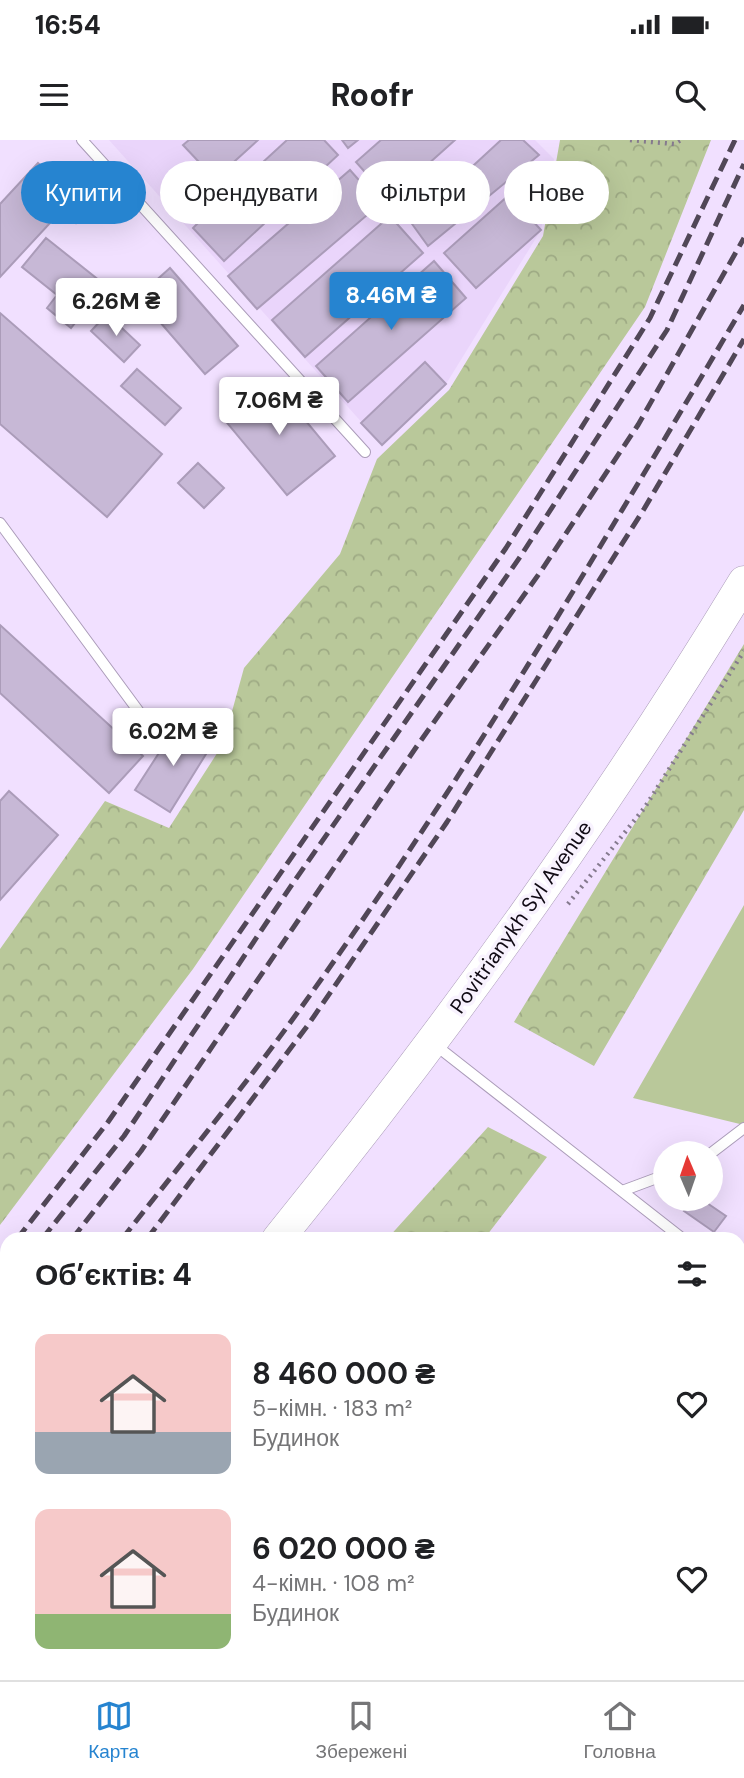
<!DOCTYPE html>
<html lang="uk">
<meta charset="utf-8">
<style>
:root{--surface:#fff;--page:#f6f6f6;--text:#202124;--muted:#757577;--line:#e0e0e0;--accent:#2684d0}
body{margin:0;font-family:"DM Sans",sans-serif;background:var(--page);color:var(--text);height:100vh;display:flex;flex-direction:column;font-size:26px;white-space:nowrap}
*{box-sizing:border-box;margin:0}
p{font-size:23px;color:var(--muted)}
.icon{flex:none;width:38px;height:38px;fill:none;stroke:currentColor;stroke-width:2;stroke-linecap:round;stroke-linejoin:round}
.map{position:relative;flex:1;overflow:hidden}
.details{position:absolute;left:0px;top:1092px;width:746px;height:448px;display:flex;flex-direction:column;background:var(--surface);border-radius:21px 21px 0 0;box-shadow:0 7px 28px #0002}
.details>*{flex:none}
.banner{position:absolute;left:21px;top:21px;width:704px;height:63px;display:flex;gap:14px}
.needle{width:46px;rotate:358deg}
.tools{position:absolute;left:653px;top:1001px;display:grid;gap:14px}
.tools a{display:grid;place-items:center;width:70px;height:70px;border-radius:50%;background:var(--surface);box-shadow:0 7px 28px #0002;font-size:35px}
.price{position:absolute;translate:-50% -60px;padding:0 16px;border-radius:7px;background:#fff;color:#222;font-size:23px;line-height:46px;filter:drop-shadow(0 2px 4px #0008)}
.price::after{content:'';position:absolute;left:50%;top:42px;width:21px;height:16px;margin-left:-10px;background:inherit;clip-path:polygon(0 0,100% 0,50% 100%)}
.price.current{background:var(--accent);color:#fff}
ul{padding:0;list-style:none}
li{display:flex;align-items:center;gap:21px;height:175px;padding:0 35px}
li span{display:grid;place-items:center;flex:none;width:196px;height:140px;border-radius:14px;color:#555}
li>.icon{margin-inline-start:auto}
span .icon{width:84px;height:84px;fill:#fffc;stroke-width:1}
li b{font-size:30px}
h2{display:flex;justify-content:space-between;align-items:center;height:84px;padding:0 35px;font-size:30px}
.pill{padding:0 24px;border-radius:32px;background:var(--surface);box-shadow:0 7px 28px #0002;font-size:24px;line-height:63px}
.pill.current{background:var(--accent);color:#fff}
.status{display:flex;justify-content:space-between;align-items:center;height:49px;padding:0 35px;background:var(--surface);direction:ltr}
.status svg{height:19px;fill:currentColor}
header{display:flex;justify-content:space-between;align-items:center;height:91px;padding:0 35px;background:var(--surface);font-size:32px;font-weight:700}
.tabs{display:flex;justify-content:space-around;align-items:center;height:98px;border-top:2px solid var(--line);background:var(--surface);font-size:19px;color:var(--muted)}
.tabs a{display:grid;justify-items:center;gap:4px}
.tabs .current{color:var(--accent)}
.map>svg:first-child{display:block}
.built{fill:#ead5fb}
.grass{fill:#b9c89a}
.forest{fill:url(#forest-crowns)}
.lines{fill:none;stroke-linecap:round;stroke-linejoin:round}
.stream{stroke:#77a7cc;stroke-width:7}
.building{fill:#c7b8d6;stroke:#ab9cb9;stroke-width:2}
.lane-casing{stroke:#ab9cb9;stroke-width:12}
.primary-casing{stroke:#ab9cb9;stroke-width:33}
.path{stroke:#857a8e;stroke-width:4.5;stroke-dasharray:2 5;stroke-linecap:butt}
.lane{stroke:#fff;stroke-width:10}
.primary{stroke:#fff;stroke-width:32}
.rail{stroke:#514757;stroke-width:5;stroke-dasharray:14 7;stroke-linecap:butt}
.labels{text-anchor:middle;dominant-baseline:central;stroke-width:7;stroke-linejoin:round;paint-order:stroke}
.street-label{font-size:21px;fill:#100a14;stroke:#f8f2fe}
</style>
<div class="status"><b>16:54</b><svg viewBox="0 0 49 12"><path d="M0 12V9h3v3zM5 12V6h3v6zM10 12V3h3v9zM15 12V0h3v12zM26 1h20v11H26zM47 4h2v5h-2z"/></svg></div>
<header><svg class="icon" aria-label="menu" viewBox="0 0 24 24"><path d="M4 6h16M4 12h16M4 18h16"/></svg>Roofr<svg class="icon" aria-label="search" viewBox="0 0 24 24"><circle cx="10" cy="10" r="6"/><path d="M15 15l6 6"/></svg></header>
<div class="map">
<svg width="744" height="1540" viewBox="0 0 744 1540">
<defs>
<pattern id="forest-crowns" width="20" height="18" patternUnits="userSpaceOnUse" patternTransform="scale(1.75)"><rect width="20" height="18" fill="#b9c89a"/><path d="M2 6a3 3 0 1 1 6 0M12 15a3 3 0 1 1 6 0" fill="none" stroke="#9eaa84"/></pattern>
</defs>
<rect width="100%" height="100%" fill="#f1e0ff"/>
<path class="built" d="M109,0H535L554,19L541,90L446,244L382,305Z"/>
<path class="grass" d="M744,765V985L633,958Z
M744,1358V1397L739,1407V1359Z
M739,1486L744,1491V1540H357L334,1533H738Z"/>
<path class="forest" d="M560,0H711L645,167L193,829L0,1085V809L105,661L169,688L223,604L244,528L340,414L377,319L449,250L543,96Z
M744,504V670L594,926L514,882Z
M488,987L547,1017L484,1099H387Z
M7,1475V1533H119L111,1540H0V1481Z"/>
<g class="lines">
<path class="stream" d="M528,1533L554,1540"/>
</g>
<path class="building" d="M189,0H258L215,39L183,5Z
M287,0H324L338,15L224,121L193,88L199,82L194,78L207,66L211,70Z
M342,0H358L348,8Z
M381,0H455L389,59L356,22Z
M501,0H523L539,15L428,106L402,70L440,38L449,48Z
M38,23L66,49L75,39L98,61L76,83L62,70L0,137V64Z
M350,30L380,64L257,169L228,136Z
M509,55L541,90L476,148L444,113Z
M390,76L423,113L305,217L272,180Z
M46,98L105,145L71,188L47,168L57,155L22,127Z
M434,121L466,158L348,262L316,226Z
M170,128L238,206L205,234L153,174L167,161L152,144Z
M0,173L162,314L107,377L0,284Z
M107,174L140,205L124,222L91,191Z
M425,222L446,244L382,305L361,283Z
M137,229L181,268L165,285L121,246Z
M271,239L335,316L287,355L223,278Z
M198,323L224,348L204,368L178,343Z
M0,485L143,616L109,653L0,553Z
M177,585L211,606L170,672L135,650Z
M9,651L58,695L0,760V661Z
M693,1059H701L726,1076L714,1092L684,1071Z"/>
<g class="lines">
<defs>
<path id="lane" d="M82,0L365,312
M0,383L145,580
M434,904L683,1099
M710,1014L744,988
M622,1051L665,1035"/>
<path id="primary" d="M278,1099C447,890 605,671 744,442
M0,1412L7,1405"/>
</defs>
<use href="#lane" class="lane-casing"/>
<use href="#primary" class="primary-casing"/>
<path class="path" d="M630,0L674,4L681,0
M568,764L645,667L744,511
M738,1245L744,1244
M738,1261L744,1265
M738,1290L744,1289
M0,1453L7,1446"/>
<use href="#lane" class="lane"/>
<use href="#primary" class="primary"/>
<path class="rail" d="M17,1099L108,982L506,408L650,178L735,0
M42,1099L124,996L293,743L520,417L667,190L744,24
M72,1099L141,1011L417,606L541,431L638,285L744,98
M122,1099C180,1025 240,952 295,876C459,649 601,406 744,165
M147,1099L308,885L447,682L644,369L744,199
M0,1120L7,1111
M0,1152L7,1144
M0,1192L7,1183
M0,1247L7,1239
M0,1278L7,1270"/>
</g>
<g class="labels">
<g class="street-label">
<text transform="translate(521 777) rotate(-55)">Povitrianykh Syl Avenue</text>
</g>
</g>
</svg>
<div class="tools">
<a><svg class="needle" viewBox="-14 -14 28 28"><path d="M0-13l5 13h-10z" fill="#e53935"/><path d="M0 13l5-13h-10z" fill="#757577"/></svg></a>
</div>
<b class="price current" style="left:391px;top:192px">8.46M ₴</b>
<b class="price" style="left:116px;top:198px">6.26M ₴</b>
<b class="price" style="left:279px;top:297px">7.06M ₴</b>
<b class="price" style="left:173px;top:628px">6.02M ₴</b>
<div class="banner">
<a class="pill current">Купити</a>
<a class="pill">Орендувати</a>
<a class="pill">Фільтри</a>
<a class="pill">Нове</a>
</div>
<section class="details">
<h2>Об’єктів: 4<svg class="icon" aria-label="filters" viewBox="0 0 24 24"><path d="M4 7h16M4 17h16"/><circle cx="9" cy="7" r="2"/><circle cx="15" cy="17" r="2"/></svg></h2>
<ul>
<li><span style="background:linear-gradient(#f6c9c9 70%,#9aa5b1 0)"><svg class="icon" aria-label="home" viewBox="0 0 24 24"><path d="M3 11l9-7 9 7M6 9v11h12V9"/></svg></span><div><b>8 460 000 ₴</b><p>5-кімн. · 183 m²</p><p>Будинок</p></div><svg class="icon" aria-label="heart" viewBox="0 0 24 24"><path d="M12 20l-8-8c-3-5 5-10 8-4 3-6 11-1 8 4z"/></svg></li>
<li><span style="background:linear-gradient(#f6c9c9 75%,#8fb573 0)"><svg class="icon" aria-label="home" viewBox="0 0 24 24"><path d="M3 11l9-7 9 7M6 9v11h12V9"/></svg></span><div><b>6 020 000 ₴</b><p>4-кімн. · 108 m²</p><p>Будинок</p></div><svg class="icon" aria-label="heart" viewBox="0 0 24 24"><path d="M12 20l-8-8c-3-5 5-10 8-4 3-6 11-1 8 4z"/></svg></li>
</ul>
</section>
</div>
<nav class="tabs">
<a class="current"><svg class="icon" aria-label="map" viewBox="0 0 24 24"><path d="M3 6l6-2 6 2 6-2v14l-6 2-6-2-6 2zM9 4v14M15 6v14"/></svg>Карта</a>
<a><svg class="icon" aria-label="saved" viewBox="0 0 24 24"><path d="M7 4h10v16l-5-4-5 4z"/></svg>Збережені</a>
<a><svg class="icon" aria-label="home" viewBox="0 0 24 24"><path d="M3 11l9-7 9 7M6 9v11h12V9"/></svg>Головна</a>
</nav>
